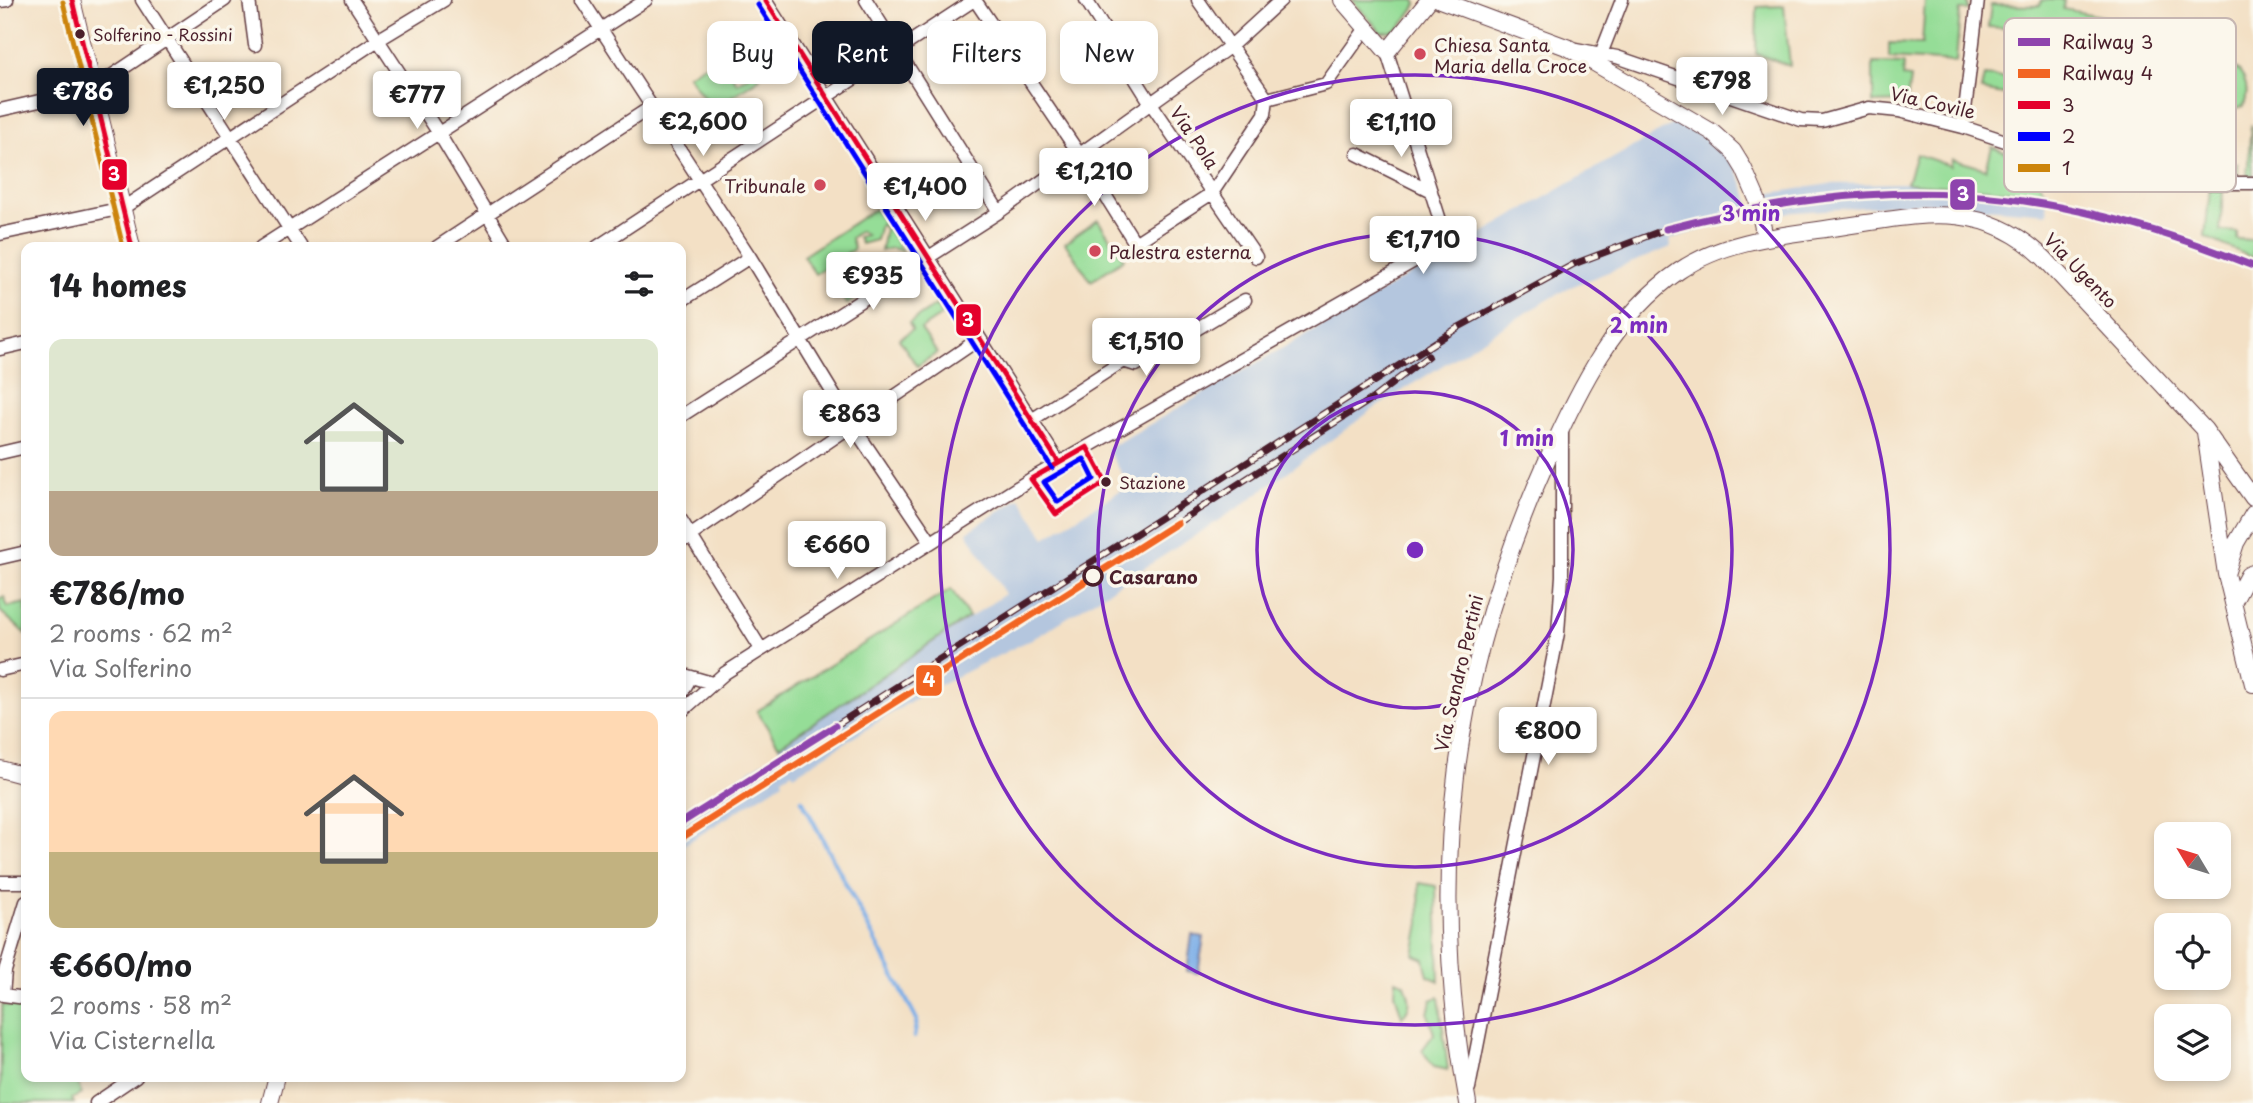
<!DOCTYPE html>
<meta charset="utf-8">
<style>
:root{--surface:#fff;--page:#f6f6f6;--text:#202124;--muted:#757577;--line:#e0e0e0;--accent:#111827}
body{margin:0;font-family:"Playpen Sans",sans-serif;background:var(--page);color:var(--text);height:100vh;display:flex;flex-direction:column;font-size:26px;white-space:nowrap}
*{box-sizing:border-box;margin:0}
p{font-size:23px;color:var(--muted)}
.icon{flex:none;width:38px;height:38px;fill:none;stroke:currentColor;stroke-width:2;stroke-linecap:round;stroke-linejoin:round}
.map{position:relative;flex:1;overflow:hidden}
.sheet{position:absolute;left:21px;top:242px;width:665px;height:840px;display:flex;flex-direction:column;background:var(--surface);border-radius:14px;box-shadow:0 4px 10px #0003}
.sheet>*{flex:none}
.top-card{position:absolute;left:707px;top:21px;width:665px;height:63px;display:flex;gap:14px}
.needle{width:46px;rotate:308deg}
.controls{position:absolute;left:2154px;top:822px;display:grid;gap:14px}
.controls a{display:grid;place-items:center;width:77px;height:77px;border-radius:14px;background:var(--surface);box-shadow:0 4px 10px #0003;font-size:35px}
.price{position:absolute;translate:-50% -60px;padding:0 16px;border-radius:7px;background:#fff;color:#222;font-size:23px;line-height:46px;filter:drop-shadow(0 2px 4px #0008)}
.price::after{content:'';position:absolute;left:50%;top:42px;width:21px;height:16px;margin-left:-10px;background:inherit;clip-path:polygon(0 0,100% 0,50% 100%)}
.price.current{background:var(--accent);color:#fff}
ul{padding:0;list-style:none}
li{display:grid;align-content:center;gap:14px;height:371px;padding:0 28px}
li+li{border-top:2px solid var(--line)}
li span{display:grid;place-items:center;height:217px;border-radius:14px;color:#555}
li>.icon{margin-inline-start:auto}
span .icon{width:126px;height:126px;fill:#fffc;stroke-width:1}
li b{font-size:30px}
h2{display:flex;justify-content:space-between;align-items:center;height:84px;padding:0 28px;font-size:30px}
.chip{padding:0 24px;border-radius:14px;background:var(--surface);box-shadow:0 4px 10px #0003;font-size:24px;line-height:63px}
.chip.current{background:var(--accent);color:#fff}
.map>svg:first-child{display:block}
.industrial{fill:#b4c6de}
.green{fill:#95dd97;stroke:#707e61;stroke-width:2}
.water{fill:#7baee7;stroke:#626689;stroke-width:2}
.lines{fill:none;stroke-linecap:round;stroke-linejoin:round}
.stream{stroke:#7baee7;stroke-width:4.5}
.minor-casing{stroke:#633c42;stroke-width:15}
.tertiary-casing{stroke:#633c42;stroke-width:18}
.minor{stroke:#fff;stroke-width:12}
.tertiary{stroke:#fff;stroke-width:16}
.rail-casing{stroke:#4a1f2b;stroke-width:7}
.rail{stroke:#fbf7ec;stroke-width:4.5;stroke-dasharray:13;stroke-linecap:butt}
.bus-1-casing{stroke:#fbf7ec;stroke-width:10}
.bus-2-casing{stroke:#fbf7ec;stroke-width:10}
.bus-3-casing{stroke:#fbf7ec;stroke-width:10}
.bus-1{stroke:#e4002b;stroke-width:5}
.bus-2{stroke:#00f;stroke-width:5}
.bus-3{stroke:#cc840b;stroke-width:5}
.rail-1-casing{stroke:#fbf7ec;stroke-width:12}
.rail-2-casing{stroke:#fbf7ec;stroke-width:12}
.rail-1{stroke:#8e44ad;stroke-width:7}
.rail-2{stroke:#f26522;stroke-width:7}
.ring{fill:none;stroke:#7b2cbf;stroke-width:3.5}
.bus-dot{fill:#4a1f2b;stroke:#fbf7ec;stroke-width:2.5}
.poi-dot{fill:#d1495b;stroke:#fbf7ec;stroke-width:2.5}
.stop-dot{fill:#fbf7ec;stroke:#4a1f2b;stroke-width:3.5}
.labels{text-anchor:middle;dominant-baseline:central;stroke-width:7;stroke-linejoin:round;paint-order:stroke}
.bus-label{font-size:16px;fill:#4a1f2b;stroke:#fbf7ec;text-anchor:start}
.poi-label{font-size:18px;fill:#4a1f2b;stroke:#fbf7ec;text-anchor:start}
.street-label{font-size:18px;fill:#4a1f2b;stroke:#fbf7ec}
.stop-label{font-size:18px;font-weight:bold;fill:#4a1f2b;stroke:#fbf7ec;text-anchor:start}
.key{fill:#fbf7ec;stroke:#c6b6b2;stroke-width:2}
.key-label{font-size:19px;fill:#4a1f2b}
.centre{fill:#7b2cbf;stroke:#fbf7ec;stroke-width:3.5}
.ring-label{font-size:21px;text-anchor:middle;font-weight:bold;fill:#7b2cbf;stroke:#fbf7ec;stroke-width:7;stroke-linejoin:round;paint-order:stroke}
.line-badge{stroke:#fbf7ec;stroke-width:2.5}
.badge-label{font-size:19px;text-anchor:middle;font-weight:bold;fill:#fff}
</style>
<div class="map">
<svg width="2253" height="1103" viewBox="0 0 2253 1103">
<rect width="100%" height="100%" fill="#fbf7ec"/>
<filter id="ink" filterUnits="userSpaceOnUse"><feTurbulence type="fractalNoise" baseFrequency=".0143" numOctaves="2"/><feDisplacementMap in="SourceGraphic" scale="14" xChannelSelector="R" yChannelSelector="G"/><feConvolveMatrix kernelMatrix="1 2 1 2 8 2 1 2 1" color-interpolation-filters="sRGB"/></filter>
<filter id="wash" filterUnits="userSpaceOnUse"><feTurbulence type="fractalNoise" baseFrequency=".00686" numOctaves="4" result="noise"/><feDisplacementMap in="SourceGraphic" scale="28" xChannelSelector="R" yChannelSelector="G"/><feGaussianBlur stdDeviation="1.57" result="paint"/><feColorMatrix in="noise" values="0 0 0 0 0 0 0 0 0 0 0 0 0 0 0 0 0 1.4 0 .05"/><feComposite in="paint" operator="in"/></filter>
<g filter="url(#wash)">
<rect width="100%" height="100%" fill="#f3e0c5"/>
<path class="industrial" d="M1676,122L1708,139L1734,163L1749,199L1751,215L1670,239L1671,247L1568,288L1524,314L1372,410L1241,506L1040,635L927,691L794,775L792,772L782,778L783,782L681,847V814L769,758L771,760L780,754L779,746L1005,594L967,532L1020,498L1045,538L1129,485L1107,449Z
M1907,183L2045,194L2048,213L1919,203L1770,214L1766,194L1829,184Z"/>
<path class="green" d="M1352,0H1415L1417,4C1407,17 1400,35 1381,32Z
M1925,0H1968V10H1960L1956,62L1889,58V43L1922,44Z
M2041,0H2064L2063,9L2148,25L2120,167L2060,155L2010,134L2020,97L1981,90L1984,76L2056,83L2058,42L2030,41L2029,29L1988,27L1991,5L2040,6Z
M1784,6L1790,66L1756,54L1757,7Z
M720,56L737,83L755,71L760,78L728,99L735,111L725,121L723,119L720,121L688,75Z
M1873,63L1904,64L1903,77L1910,78L1907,102L1873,103Z
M2234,67C2247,77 2249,91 2244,106L2237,108L2228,105L2225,70Z
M2214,121L2223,122L2221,163L2238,164V176L2208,175Z
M2251,124L2253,176H2247Z
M1992,147L2032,163L2045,194L1907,183L1916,154L1951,166L1952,159L1986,169Z
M2210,188L2223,192L2220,231L2237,232V239L2253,240V258L2205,237Z
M875,209L902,251L892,248L881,251L885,228L880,224L876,240L861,244L858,237L866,235L860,231L851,238L854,249L815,274L803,256Z
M1098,220L1124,259L1091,281L1065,243Z
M901,256L904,261L894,268L896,272L873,287L867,278L886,267L892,268L883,259L892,264Z
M838,278L851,280L859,296L847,304L830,283Z
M936,305L942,315L921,329L937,353L917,366L899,339L912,330L909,323Z
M951,589L969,617L779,746L757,711Z
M4,597L7,607L26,603V634L0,611V598Z
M1419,883L1436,886L1439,981L1428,976L1424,959L1414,955L1420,923Z
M1396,980L1405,984C1410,999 1413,1004 1402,1017L1395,993Z
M1439,997L1448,1070L1434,1067L1422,1050L1434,1034L1428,1014L1431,1000Z
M2,1005L26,1008V1076H81L77,1078L81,1094L72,1099L74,1103H0Z"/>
<path class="water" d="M1192,935L1204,937L1198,973L1187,971Z"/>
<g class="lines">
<path class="stream" d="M802,800L917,1020L914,1037"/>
</g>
</g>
<g filter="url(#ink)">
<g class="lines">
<defs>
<path id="minor" d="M142,0L301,247
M249,0L255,45
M352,0L438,132L507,247
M582,0L750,257L851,423L931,542
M765,0L1059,463
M866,0L999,212
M975,0L1080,155L1135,243L1212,193L1265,114L1267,99L1326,84L1366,28
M1086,0L1150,102L1256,257
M1198,0L1267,99
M0,1L7,0
M1576,49L1617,57L1801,120L1822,121L1869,108L1899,111L1963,127L2081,166L2209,183H2253
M1599,59L1622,0
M0,110L92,89L225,0
M1963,127L1978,0
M1357,154L1431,191
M0,234L123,208L378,40L444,0
M261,247L646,0
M437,247L651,107
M597,247L974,0
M681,301L750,257
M0,349L26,343
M681,416L999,212L1232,45L1281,0
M1030,421L1123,361L1136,365L1245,300
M0,453L26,447
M681,520L761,649
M681,542L979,339
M0,558L26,552
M0,670L26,664
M681,674L712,683
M681,694L691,677
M681,712L725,673L1031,479L1437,248L1445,238L1444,233L1387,52
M0,882H26
M26,902L5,971L3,995L26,998
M1469,1088L1558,633L1562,576V432
M96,1103L136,1076"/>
<path id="tertiary" d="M72,0L132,247
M1342,0L1387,52L1429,0
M1440,0L1569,48L1712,132L1733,151L1744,169L1757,199L1765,238
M2205,432L2226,574L2253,684
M2227,571L2236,543L2253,514
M2233,603L2248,575L2253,573
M0,769L26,776
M270,1103L277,1076
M1468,1103C1425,873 1453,670 1548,458C1579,388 1615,315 1679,271C1726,239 1785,235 1839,227C1916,216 1981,197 2044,258L2205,430L2253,498"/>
</defs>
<use href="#minor" class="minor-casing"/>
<use href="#tertiary" class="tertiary-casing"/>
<use href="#minor" class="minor"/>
<use href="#tertiary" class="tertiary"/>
<defs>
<path id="rail" d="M1177,523L1372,399L1428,356
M835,726L1459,327L1574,264L1666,229"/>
</defs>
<use href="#rail" class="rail-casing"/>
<use href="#rail" class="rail"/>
<defs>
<path id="bus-1" d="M72,0L132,247
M765,0L1059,463
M1087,447L1106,482L1056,514L1031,479Z"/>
<path id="bus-2" d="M758,5L1052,468
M1084,459L1094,479L1058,502L1044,482Z"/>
<path id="bus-3" d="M63,2L123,247"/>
</defs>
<use href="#bus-1" class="bus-1-casing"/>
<use href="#bus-2" class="bus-2-casing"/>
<use href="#bus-3" class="bus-3-casing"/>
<use href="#bus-1" class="bus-1"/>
<use href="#bus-2" class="bus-2"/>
<use href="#bus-3" class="bus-3"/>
<defs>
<path id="rail-1" d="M1666,229C1884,172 2044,182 2253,266
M681,823L835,726"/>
<path id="rail-2" d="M681,838L1177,523"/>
</defs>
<use href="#rail-1" class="rail-1-casing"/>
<use href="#rail-2" class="rail-2-casing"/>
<use href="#rail-1" class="rail-1"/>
<use href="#rail-2" class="rail-2"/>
</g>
</g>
<g class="ring">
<circle cx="1415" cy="550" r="158"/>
<circle cx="1415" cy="550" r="317"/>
<circle cx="1415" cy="550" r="475"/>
</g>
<g class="bus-dot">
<circle cx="80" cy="34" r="6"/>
<circle cx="1106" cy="482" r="6"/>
</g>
<g class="poi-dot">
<circle cx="1420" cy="54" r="7"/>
<circle cx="820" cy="185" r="7"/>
<circle cx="1095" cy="251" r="7"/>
</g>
<circle class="stop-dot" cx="1093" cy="576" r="9"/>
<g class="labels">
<g class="bus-label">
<text x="93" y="34">Solferino - Rossini</text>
<text x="1119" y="482">Stazione</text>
</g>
<g class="poi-label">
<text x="1434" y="44">Chiesa Santa<tspan x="1434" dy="21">Maria della Croce</tspan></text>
<text x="806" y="185" text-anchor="end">Tribunale</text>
<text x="1109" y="251">Palestra esterna</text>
</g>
<g class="street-label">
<text transform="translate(1933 102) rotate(13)">Via Covile</text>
<text transform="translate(1195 137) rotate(56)">Via Pola</text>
<text transform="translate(2081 270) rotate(46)">Via Ugento</text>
<text transform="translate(1458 673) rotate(-77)">Via Sandro Pertini</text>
</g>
<g class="stop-label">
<text x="1109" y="576">Casarano</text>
</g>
</g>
<rect x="2004" y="18" width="232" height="174" rx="10" class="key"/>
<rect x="2018" y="38" width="32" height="8" fill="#8e44ad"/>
<rect x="2018" y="69" width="32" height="9" fill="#f26522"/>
<rect x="2018" y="101" width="32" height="8" fill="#e4002b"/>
<rect x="2018" y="132" width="32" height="9" fill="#00f"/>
<rect x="2018" y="164" width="32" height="8" fill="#cc840b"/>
<g class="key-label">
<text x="2062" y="49">Railway 3</text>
<text x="2062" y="80">Railway 4</text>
<text x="2062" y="112">3</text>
<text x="2062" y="143">2</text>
<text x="2062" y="175">1</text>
</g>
<circle cx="1415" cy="550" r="10" class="centre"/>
<g class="ring-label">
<text x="1751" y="221">3 min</text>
<text x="1639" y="333">2 min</text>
<text x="1527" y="446">1 min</text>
</g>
<g class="line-badge">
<rect x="101" y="158" width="27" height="33" rx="7" fill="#e4002b"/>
<rect x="1949" y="178" width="27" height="33" rx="7" fill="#8e44ad"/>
<rect x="955" y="303" width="27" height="34" rx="7" fill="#e4002b"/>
<rect x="915" y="664" width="28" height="33" rx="7" fill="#f26522"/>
</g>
<g class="badge-label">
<text x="114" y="181">3</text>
<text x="1963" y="201">3</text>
<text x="968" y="327">3</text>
<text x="929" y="687">4</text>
</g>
</svg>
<div class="controls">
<a><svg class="needle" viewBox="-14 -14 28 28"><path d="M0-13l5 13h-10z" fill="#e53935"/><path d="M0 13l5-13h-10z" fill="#757577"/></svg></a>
<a><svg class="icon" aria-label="locate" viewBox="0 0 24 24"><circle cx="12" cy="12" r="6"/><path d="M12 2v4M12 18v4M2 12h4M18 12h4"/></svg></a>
<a><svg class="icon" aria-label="layers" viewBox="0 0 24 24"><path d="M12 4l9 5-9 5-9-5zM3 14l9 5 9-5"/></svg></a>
</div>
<b class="price" style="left:1722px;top:117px">€798</b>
<b class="price" style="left:224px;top:122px">€1,250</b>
<b class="price current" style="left:83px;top:128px">€786</b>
<b class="price" style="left:417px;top:131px">€777</b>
<b class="price" style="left:703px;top:158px">€2,600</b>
<b class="price" style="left:1401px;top:159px">€1,110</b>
<b class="price" style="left:1094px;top:208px">€1,210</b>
<b class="price" style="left:925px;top:223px">€1,400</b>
<b class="price" style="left:1423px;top:276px">€1,710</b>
<b class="price" style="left:873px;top:312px">€935</b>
<b class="price" style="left:1146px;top:378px">€1,510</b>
<b class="price" style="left:850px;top:450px">€863</b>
<b class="price" style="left:837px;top:581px">€660</b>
<b class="price" style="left:1548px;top:767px">€800</b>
<div class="top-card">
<a class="chip">Buy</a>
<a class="chip current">Rent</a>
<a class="chip">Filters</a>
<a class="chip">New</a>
</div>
<section class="sheet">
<h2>14 homes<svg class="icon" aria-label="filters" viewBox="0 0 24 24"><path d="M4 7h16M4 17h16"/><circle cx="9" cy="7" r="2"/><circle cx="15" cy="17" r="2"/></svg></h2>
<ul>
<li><span style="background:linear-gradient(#dfe7d0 70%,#b9a48a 0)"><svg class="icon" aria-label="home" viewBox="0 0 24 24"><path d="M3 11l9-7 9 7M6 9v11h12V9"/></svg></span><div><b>€786/mo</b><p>2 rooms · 62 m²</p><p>Via Solferino</p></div></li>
<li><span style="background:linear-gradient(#ffd9b3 65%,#c2b280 0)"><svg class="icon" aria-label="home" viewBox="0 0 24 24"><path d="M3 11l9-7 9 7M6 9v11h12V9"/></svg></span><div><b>€660/mo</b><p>2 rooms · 58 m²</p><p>Via Cisternella</p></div></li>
</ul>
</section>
</div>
